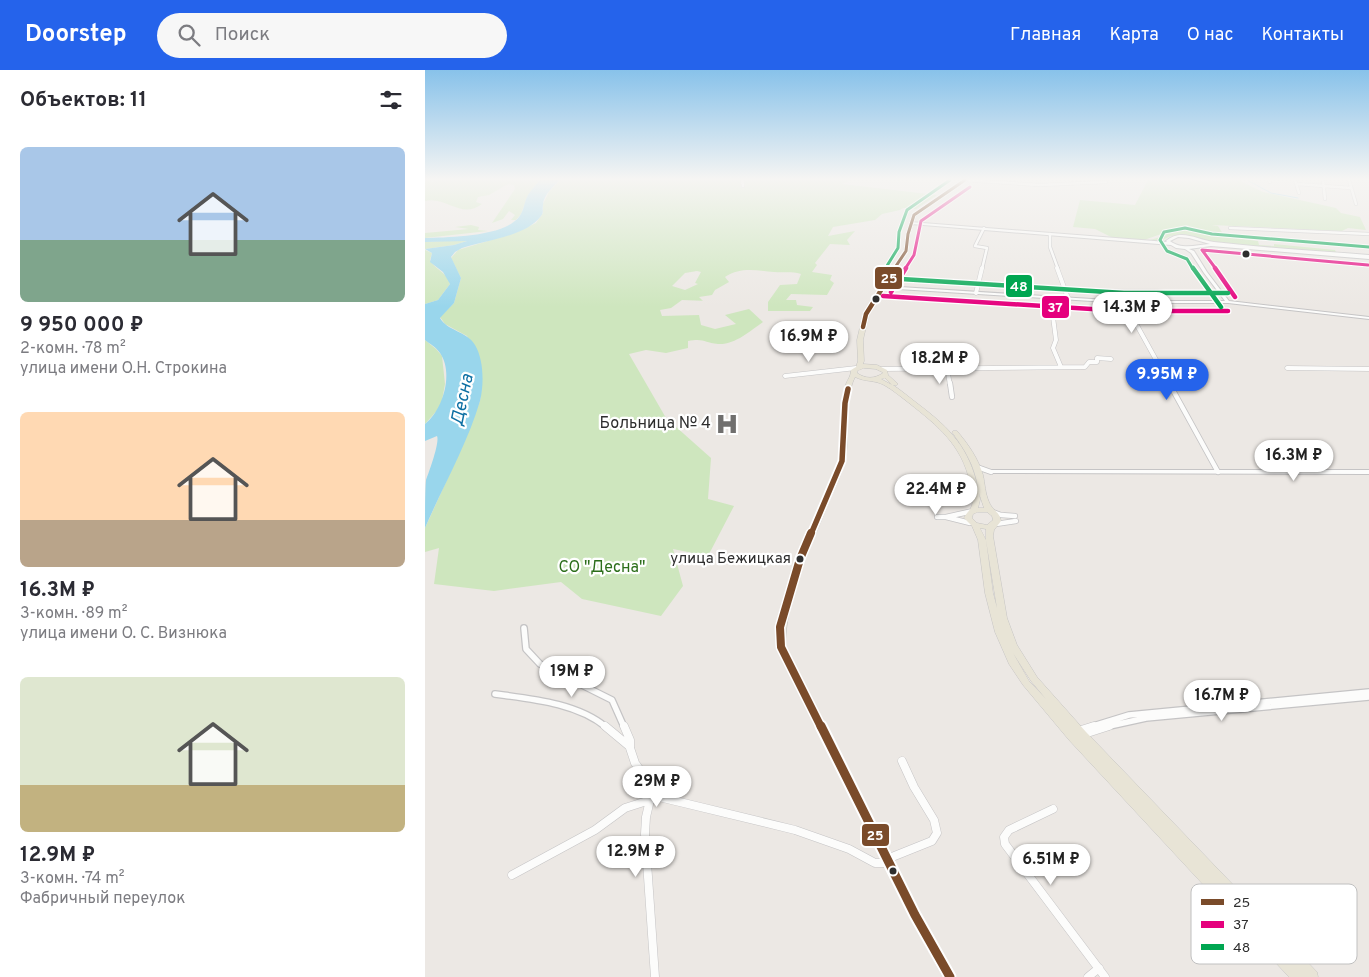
<!DOCTYPE html>
<html lang="ru">
<meta charset="utf-8">
<style>
:root{--surface:#fff;--page:#f7f7f7;--text:#2b2b33;--muted:#7c7c81;--accent:#2563eb}
body{margin:0;font-family:Overpass,sans-serif;background:var(--page);color:var(--text);height:100vh;display:flex;flex-direction:column;font-size:19px;white-space:nowrap}
*{box-sizing:border-box;margin:0}
p{font-size:16px;color:var(--muted)}
.icon{flex:none;width:28px;height:28px;fill:none;stroke:currentColor;stroke-width:2;stroke-linecap:round;stroke-linejoin:round}
.map{position:relative;flex:1;overflow:hidden}
.side{display:flex;flex-direction:column;background:var(--surface);width:425px}
.side>*{flex:none}
.price{position:absolute;translate:-50% -42px;padding:0 11px;border-radius:18px;background:#fff;color:#222;font-size:16px;line-height:32px;filter:drop-shadow(0 1px 2px #0008)}
.price::after{content:'';position:absolute;left:50%;top:30px;width:15px;height:11px;margin-left:-8px;background:inherit;clip-path:polygon(0 0,100% 0,50% 100%)}
.price.current{background:var(--accent);color:#fff}
ul{padding:0;list-style:none}
li{display:grid;align-content:center;gap:10px;height:265px;padding:0 20px}
li span{display:grid;place-items:center;height:155px;border-radius:8px;color:#555}
li>.icon{margin-inline-start:auto}
span .icon{width:90px;height:90px;fill:#fffc;stroke-width:1}
li b{font-size:21px}
h2{display:flex;justify-content:space-between;align-items:center;height:60px;padding:0 20px;font-size:21px}
header{display:flex;align-items:center;gap:30px;box-sizing:border-box;height:70px;padding:0 25px;background:var(--accent);color:#fff}
header strong{font-size:24px}
nav{display:flex;gap:28px;margin-inline-start:auto;font-size:18px}
.search{width:350px;height:45px;background:var(--page);display:flex;align-items:center;gap:12px;box-sizing:border-box;padding:0 18px;border-radius:28px;color:var(--muted);font-size:19px}
main{display:flex;flex:1;min-height:0}
.map>svg:first-child{display:block}
.green{fill:#cee6be;fill-rule:evenodd}
.water{fill:#99d6ec}
.lines{fill:none;stroke-linecap:round;stroke-linejoin:round}
.stream{stroke:#99d6ec;stroke-width:1}
.street-far4-casing{stroke:#c5c4c5;stroke-width:4}
.street-far3-casing{stroke:#c5c4c5;stroke-width:5}
.street-far2-casing{stroke:#c5c4c5;stroke-width:6}
.street-far1-casing{stroke:#c5c4c5;stroke-width:8}
.street-casing{stroke:#c5c4c5;stroke-width:9}
.secondary-casing{stroke:#c5c4c5;stroke-width:2}
.primary-casing{stroke:#c6c5c4;stroke-width:1}
.street-far4{stroke:#fcfcfb;stroke-width:2.5}
.street-far3{stroke:#fcfcfb;stroke-width:4}
.street-far2{stroke:#fcfcfb;stroke-width:4.5}
.street-far1{stroke:#fcfcfb;stroke-width:5.5}
.street{stroke:#fcfcfb;stroke-width:8}
.secondary{fill:#fcfcfb;fill-rule:evenodd}
.primary{fill:#e8e4d6;fill-rule:evenodd}
.bus-1-far4-casing{stroke:#fff;stroke-width:5}
.bus-1-far3-casing{stroke:#fff;stroke-width:7}
.bus-1-far2-casing{stroke:#fff;stroke-width:9}
.bus-1-far1-casing{stroke:#fff;stroke-width:11}
.bus-1-casing{stroke:#fff;stroke-width:13}
.bus-2-far1-casing{stroke:#fff;stroke-width:5}
.bus-2-casing{stroke:#fff;stroke-width:7}
.bus-3-far1-casing{stroke:#fff;stroke-width:5}
.bus-3-casing{stroke:#fff;stroke-width:7}
.bus-1-far4{stroke:#7a4b2a;stroke-width:3}
.bus-1-far3{stroke:#7a4b2a;stroke-width:4.5}
.bus-1-far2{stroke:#7a4b2a;stroke-width:5.5}
.bus-1-far1{stroke:#7a4b2a;stroke-width:8}
.bus-1{stroke:#7a4b2a;stroke-width:9}
.bus-2-far1{stroke:#e5007d;stroke-width:3}
.bus-2{stroke:#e5007d;stroke-width:4.5}
.bus-3-far1{stroke:#00a651;stroke-width:3}
.bus-3{stroke:#00a651;stroke-width:4.5}
.bus-dot{fill:#2e2e2e;stroke:#fff;stroke-width:2}
.labels{text-anchor:middle;dominant-baseline:central;stroke-width:4.5;stroke-linejoin:round;paint-order:stroke}
.bus-label{font-size:15px;fill:#2e2e2e;stroke:#fff;text-anchor:end}
.poi-label{font-size:16px;fill:#2e2e2e;stroke:#fff;text-anchor:end}
.park-label{font-size:16px;fill:#2c6e1b;stroke:#fff}
.water-label{font-size:18px;font-style:italic;fill:#0d6fa3;stroke:#fff}
.key{fill:#fff;stroke:#c0c0c0;stroke-width:1}
.key-label{font-size:14px;fill:#2e2e2e}
.line-badge{stroke:#fff;stroke-width:2}
.badge-label{font-size:14px;text-anchor:middle;font-weight:bold;fill:#fff}
</style>
<header>
<strong>Doorstep</strong>
<div class="search"><svg class="icon" aria-label="search" viewBox="0 0 24 24"><circle cx="10" cy="10" r="6"/><path d="M15 15l6 6"/></svg>Поиск</div>
<nav><a>Главная</a><a>Карта</a><a>О нас</a><a>Контакты</a></nav>
</header>
<main>
<section class="side">
<h2>Объектов: 11<svg class="icon" aria-label="filters" viewBox="0 0 24 24"><path d="M4 7h16M4 17h16"/><circle cx="9" cy="7" r="2"/><circle cx="15" cy="17" r="2"/></svg></h2>
<ul>
<li><span style="background:linear-gradient(#a9c7e8 60%,#7fa58c 0)"><svg class="icon" aria-label="home" viewBox="0 0 24 24"><path d="M3 11l9-7 9 7M6 9v11h12V9"/></svg></span><div><b>9 950 000 ₽</b><p>2-комн. · 78 m²</p><p>улица имени О.Н. Строкина</p></div></li>
<li><span style="background:linear-gradient(#ffd9b3 70%,#b9a48a 0)"><svg class="icon" aria-label="home" viewBox="0 0 24 24"><path d="M3 11l9-7 9 7M6 9v11h12V9"/></svg></span><div><b>16.3M ₽</b><p>3-комн. · 89 m²</p><p>улица имени О. С. Визнюка</p></div></li>
<li><span style="background:linear-gradient(#dfe7d0 70%,#c2b280 0)"><svg class="icon" aria-label="home" viewBox="0 0 24 24"><path d="M3 11l9-7 9 7M6 9v11h12V9"/></svg></span><div><b>12.9M ₽</b><p>3-комн. · 74 m²</p><p>Фабричный переулок</p></div></li>
</ul>
</section>
<div class="map">
<svg width="944" height="907" viewBox="0 0 944 907">
<rect width="100%" height="100%" fill="#ece8e4"/>
<path class="green" d="M0,110H9L5,112L15,110H115L103,125L96,144L91,150H86L90,145L84,141L78,149L67,153L90,119L89,115L83,114L64,125L53,127L51,132L57,134C36,150 22,126 0,131Z
M135,110H427L417,114L512,125L491,139L478,138L475,140L457,144L450,150L408,157L403,166L430,161L422,170L425,175L405,174L390,193L392,195L387,202L407,205L405,210L409,213L402,225L366,224L361,230H371L372,235L388,237L385,241H343V232L355,215L372,214L376,204C366,201 359,203 349,202C332,201 317,196 300,207L304,212L290,220L287,225L274,227L278,231H284L257,230L246,238L235,240L237,246L274,245L276,255L290,259L311,254L300,245L324,239L338,252C325,261 310,275 293,274C279,273 280,268 263,271V278L241,283L221,280L204,284L241,348L286,388L283,429L309,436L283,486L248,479L258,516L236,546L157,529L136,512L69,521L9,514L14,478L0,482V458L36,379L55,331L57,315L55,291L42,266L20,254L15,247L29,233L36,208L26,188L33,180L92,162L111,153L118,143V134L124,122ZM272,201L276,202L270,213L273,214L260,220L247,216L260,203Z
M723,110H813L838,122L911,138L916,143L935,147L941,160L923,158L917,161L787,155L793,156L798,164L809,168L833,171L834,175L849,176V174L910,180L911,182L908,183L792,174L757,165L746,166L735,171H722L742,165L740,164L764,155H762L719,170L688,168L670,159L648,157L655,130L710,135Z
M46,155L54,157L53,160L63,161L0,168V163L44,159L30,157Z
M37,170L42,171L29,175L0,179V172Z
M0,180L7,183L5,190C10,200 22,202 25,214L13,230L0,234Z
M0,270L11,279L17,286L20,314L16,336L0,354Z"/>
<path class="water" d="M115,110H135C129,116 118,125 118,135C117,140 119,142 116,146C102,166 59,171 37,178L30,182L26,187L36,208L29,233L15,248C22,261 42,261 50,275C59,290 59,315 55,331C42,375 18,416 0,458C0,446 0,420 1,410C4,402 15,372 12,366L0,371V354C18,340 29,303 15,283C11,277 5,274 0,270V234L13,230L25,214L18,202L5,192L7,183L0,179L29,175L42,171L0,172V168C23,167 78,167 94,147C99,141 99,132 103,125C106,120 111,115 115,110Z"/>
<g class="lines">
<path class="stream" d="M822,110L846,123L873,128"/>
<defs>
<path id="street-far4" d="M317,110L318,116
M539,110L615,115L681,112
M844,110L845,112
M870,110L874,123
M898,110L900,129
M924,110L931,134
M872,114L926,118
M805,158L944,164
M625,164V177L633,199
M557,199L562,178L550,176L559,158"/>
<path id="street-far3" d="M632,198L643,228V232L634,238L628,247L631,270L628,278L636,297
M551,223L557,198
M699,232L745,315
M522,298L525,315
M862,298L944,299
M457,299L660,297L664,292H672V288L686,289
M360,306L431,298"/>
<path id="street-far2" d="M525,313L527,327
M744,313L793,402
M552,397L566,402
M568,442L576,445L590,446
M512,447H521
M545,453L521,447L548,441
M571,454L591,451"/>
<path id="street-far1" d="M99,558L101,579L115,594L187,630L199,657
M70,624C107,629 152,633 181,657
M665,657L704,645L944,622
M680,657L721,648L944,627"/>
<path id="street" d="M180,656L204,676
M199,656L205,670V678L210,693L234,727L370,760L424,779L450,793H463
M653,661L669,656
M656,665L684,656
M628,739L584,760L579,767L580,774L680,907
M462,789L507,771L512,763L509,750L489,717L477,691
M87,805L170,760L200,738L225,730
M230,907L220,764L221,747L225,730L234,727
M663,907L674,898"/>
<path id="secondary" d="M485,152L742,172L741,171C756,158 772,170 789,172C840,178 892,181 944,185V189L786,176L764,179L769,181L782,202L804,231L944,247V249L803,233H699L457,218V217L459,216L699,231H800L779,203L766,183L760,179L751,178L746,175L486,154H485ZM753,167L764,168L785,174C771,175 757,180 745,171Z
M566,400H944V404L564,403L563,402L564,401Z"/>
<path id="primary" d="M538,110H542L491,146L485,164L483,181L444,244L438,270L439,291L438,294L452,295L462,300L463,305L473,314L472,315H468C477,321 485,328 493,334C526,359 544,378 553,418C550,396 540,380 527,362L528,361H532C543,374 553,388 558,405C560,414 560,423 564,432C567,440 575,442 576,451L569,460L568,466L582,548L592,575L612,607L661,662L892,902L893,907H864L644,670L598,615L584,594L570,562L560,523L553,470L547,456L539,448C541,443 546,440 547,435C549,428 547,420 545,413C537,375 513,356 484,333C476,327 468,320 459,315C450,310 440,312 430,307C417,334 427,365 419,394C416,406 410,417 405,429C385,480 362,521 360,577L494,841L531,907H518L486,849L352,577C354,521 377,479 398,429C402,417 409,406 413,394C419,373 415,350 418,329C418,324 419,319 421,314C423,309 426,306 426,300L431,297L433,291L432,270L438,244L479,181L481,164L487,145ZM439,298L451,299L457,302L458,303C449,309 441,309 432,303V301ZM460,308L467,315L456,309ZM554,423L559,438H553L555,430ZM553,442H562L567,446L568,450L562,455L552,453L547,448L548,444ZM555,458L561,459V470ZM561,470L572,538L568,523ZM588,583L606,611L621,629L604,611Z"/>
</defs>
<use href="#street-far4" class="street-far4-casing"/>
<use href="#street-far3" class="street-far3-casing"/>
<use href="#street-far2" class="street-far2-casing"/>
<use href="#street-far1" class="street-far1-casing"/>
<use href="#street" class="street-casing"/>
<use href="#secondary" class="secondary-casing"/>
<use href="#primary" class="primary-casing"/>
<use href="#street-far4" class="street-far4"/>
<use href="#street-far3" class="street-far3"/>
<use href="#street-far2" class="street-far2"/>
<use href="#street-far1" class="street-far1"/>
<use href="#street" class="street"/>
<use href="#secondary" class="secondary"/>
<use href="#primary" class="primary"/>
<defs>
<path id="bus-1-far4" d="M469,199L481,181L483,164L489,145L540,110"/>
<path id="bus-1-far3" d="M438,257L441,244L470,198"/>
<path id="bus-1-far2" d="M386,464L417,391L420,333L423,319"/>
<path id="bus-1-far1" d="M386,463L375,489L355,557L356,577L396,657"/>
<path id="bus-1" d="M396,656L490,845L525,907"/>
<path id="bus-2-far1" d="M480,199L489,185L496,151L545,117
M791,199L777,180L943,195"/>
<path id="bus-2" d="M790,198L810,227
M466,222L481,198
M458,226L698,241H803"/>
<path id="bus-3-far1" d="M460,199L473,178L474,162L482,140L525,110
M768,199L762,189L742,181L735,170L739,162L760,158L787,164L944,177"/>
<path id="bus-3" d="M768,198L796,237
M460,208L699,223H803
M452,212L461,198"/>
</defs>
<use href="#bus-1-far4" class="bus-1-far4-casing"/>
<use href="#bus-1-far3" class="bus-1-far3-casing"/>
<use href="#bus-1-far2" class="bus-1-far2-casing"/>
<use href="#bus-1-far1" class="bus-1-far1-casing"/>
<use href="#bus-1" class="bus-1-casing"/>
<use href="#bus-2-far1" class="bus-2-far1-casing"/>
<use href="#bus-2" class="bus-2-casing"/>
<use href="#bus-3-far1" class="bus-3-far1-casing"/>
<use href="#bus-3" class="bus-3-casing"/>
<use href="#bus-1-far4" class="bus-1-far4"/>
<use href="#bus-1-far3" class="bus-1-far3"/>
<use href="#bus-1-far2" class="bus-1-far2"/>
<use href="#bus-1-far1" class="bus-1-far1"/>
<use href="#bus-1" class="bus-1"/>
<use href="#bus-2-far1" class="bus-2-far1"/>
<use href="#bus-2" class="bus-2"/>
<use href="#bus-3-far1" class="bus-3-far1"/>
<use href="#bus-3" class="bus-3"/>
</g>
<linearGradient id="sky" x2="0" y2="1"><stop stop-color="#88c2ea"/><stop offset="0.46" stop-color="#f6f5f3"/><stop offset="1" stop-color="#f6f5f3" stop-opacity="0"/></linearGradient>
<rect width="944" height="237" fill="url(#sky)"/>
<defs>
<symbol id="hospital-bare" viewBox="-9 -9 18 18"><path d="M-5-5h3v3.5h4V-5h3V5h-3V1.5h-4V5h-3Z" fill="#706f6e" stroke="#fff" stroke-width="2.5" paint-order="stroke"/></symbol>
</defs>
<g fill-rule="evenodd">
<use href="#hospital-bare" x="286" y="338" width="32" height="32"/>
</g>
<g class="bus-dot">
<circle cx="821" cy="184" r="4.5"/>
<circle cx="451" cy="229" r="4.5"/>
<circle cx="375" cy="489" r="4.5"/>
<circle cx="468" cy="801" r="4.5"/>
</g>
<g class="labels">
<g class="bus-label">
<text x="366" y="489">улица Бежицкая</text>
</g>
<g class="poi-label">
<text x="286" y="354">Больница № 4</text>
</g>
<g class="park-label">
<text x="177" y="498">СО "Десна"</text>
</g>
<g class="water-label">
<text transform="translate(38 330) rotate(-78)">Десна</text>
</g>
</g>
<rect x="766" y="814" width="166" height="80" rx="8" class="key"/>
<rect x="776" y="829" width="23" height="6" fill="#7a4b2a"/>
<rect x="776" y="851" width="23" height="7" fill="#e5007d"/>
<rect x="776" y="874" width="23" height="6" fill="#00a651"/>
<g class="key-label">
<text x="808" y="837">25</text>
<text x="808" y="859">37</text>
<text x="808" y="882">48</text>
</g>
<g class="line-badge">
<rect x="449" y="196" width="29" height="24" rx="5" fill="#7a4b2a"/>
<rect x="580" y="204" width="28" height="24" rx="5" fill="#00a651"/>
<rect x="616" y="225" width="29" height="24" rx="5" fill="#e5007d"/>
<rect x="436" y="753" width="29" height="24" rx="5" fill="#7a4b2a"/>
</g>
<g class="badge-label">
<text x="464" y="213">25</text>
<text x="594" y="221">48</text>
<text x="630" y="242">37</text>
<text x="450" y="770">25</text>
</g>
</svg>
<b class="price" style="left:707px;top:264px">14.3M ₽</b>
<b class="price" style="left:384px;top:293px">16.9M ₽</b>
<b class="price" style="left:515px;top:315px">18.2M ₽</b>
<b class="price current" style="left:742px;top:331px">9.95M ₽</b>
<b class="price" style="left:869px;top:412px">16.3M ₽</b>
<b class="price" style="left:511px;top:446px">22.4M ₽</b>
<b class="price" style="left:147px;top:628px">19M ₽</b>
<b class="price" style="left:797px;top:652px">16.7M ₽</b>
<b class="price" style="left:232px;top:738px">29M ₽</b>
<b class="price" style="left:211px;top:808px">12.9M ₽</b>
<b class="price" style="left:626px;top:816px">6.51M ₽</b>
</div>
</main>
